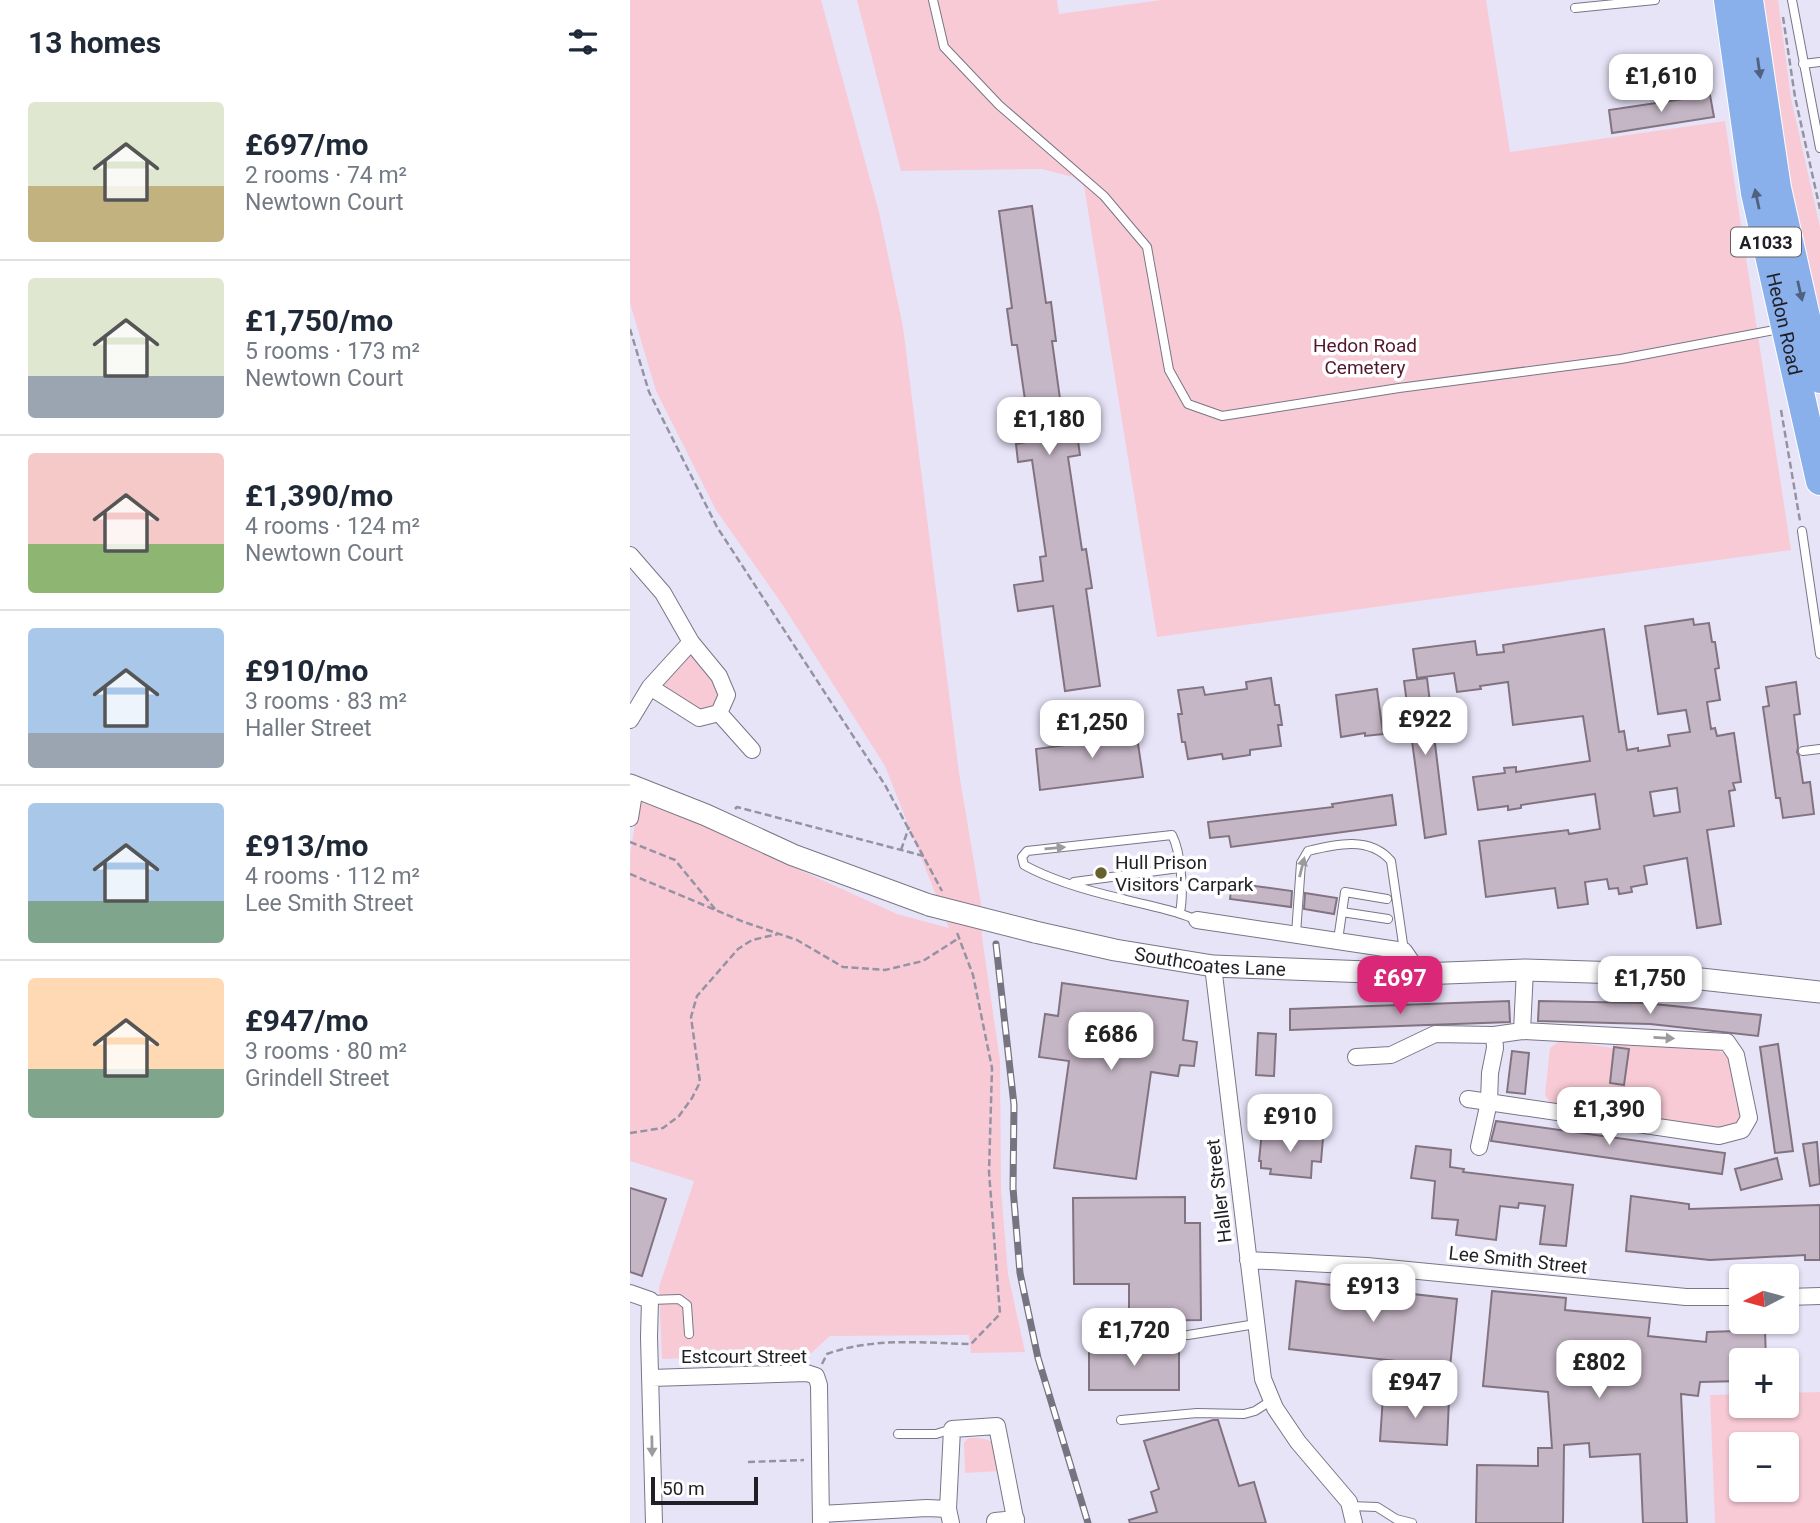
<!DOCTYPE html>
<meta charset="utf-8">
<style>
:root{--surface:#fff;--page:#f2f2f3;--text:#1f2937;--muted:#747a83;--line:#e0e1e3;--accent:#db2777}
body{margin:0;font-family:Roboto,sans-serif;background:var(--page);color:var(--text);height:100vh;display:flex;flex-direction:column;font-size:26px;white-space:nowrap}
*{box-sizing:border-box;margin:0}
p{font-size:23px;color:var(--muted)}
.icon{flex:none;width:38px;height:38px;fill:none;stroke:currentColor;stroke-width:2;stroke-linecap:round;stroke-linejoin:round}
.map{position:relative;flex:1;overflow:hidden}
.details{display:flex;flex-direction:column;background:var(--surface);width:630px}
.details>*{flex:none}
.needle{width:46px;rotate:264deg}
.tools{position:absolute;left:1099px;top:1264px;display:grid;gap:14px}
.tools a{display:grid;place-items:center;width:70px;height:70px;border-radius:7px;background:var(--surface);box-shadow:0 2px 5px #0004;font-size:35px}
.scale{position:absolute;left:21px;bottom:18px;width:107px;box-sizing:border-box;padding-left:7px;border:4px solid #201f26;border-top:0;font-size:19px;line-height:24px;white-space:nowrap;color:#201f26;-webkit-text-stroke:5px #fff;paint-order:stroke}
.price{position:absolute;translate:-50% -60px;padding:0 16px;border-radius:14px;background:#fff;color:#222;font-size:23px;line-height:46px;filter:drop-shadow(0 2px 4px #0008)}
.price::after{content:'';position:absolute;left:50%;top:42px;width:21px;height:16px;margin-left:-10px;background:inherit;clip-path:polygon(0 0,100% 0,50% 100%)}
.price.active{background:var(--accent);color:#fff}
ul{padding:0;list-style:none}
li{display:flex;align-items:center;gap:21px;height:175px;padding:0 28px}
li+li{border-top:2px solid var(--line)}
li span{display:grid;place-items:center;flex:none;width:196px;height:140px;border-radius:7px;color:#555}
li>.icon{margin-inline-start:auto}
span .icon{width:84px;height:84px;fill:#fffc;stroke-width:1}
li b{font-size:30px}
h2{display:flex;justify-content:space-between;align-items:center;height:84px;padding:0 28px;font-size:30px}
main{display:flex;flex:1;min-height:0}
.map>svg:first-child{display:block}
.green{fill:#f8cad6;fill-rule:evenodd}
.building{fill:#c5b6c5;stroke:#827381;stroke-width:2;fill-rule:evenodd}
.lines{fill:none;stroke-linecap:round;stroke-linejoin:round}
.service-casing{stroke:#787687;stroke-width:10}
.minor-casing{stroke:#787687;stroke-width:18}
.tertiary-casing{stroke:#787687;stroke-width:23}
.trunk-casing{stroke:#fff;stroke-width:30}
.path{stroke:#9593a2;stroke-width:2.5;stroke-dasharray:7 3.5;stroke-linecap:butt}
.service{stroke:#fff;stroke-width:8}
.minor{stroke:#fff;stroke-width:16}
.tertiary{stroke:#fff;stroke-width:21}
.trunk{stroke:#8ab0eb;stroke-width:28}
.rail-casing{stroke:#767481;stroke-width:7}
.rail{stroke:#fff;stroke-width:4.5;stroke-dasharray:13;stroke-linecap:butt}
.tertiary-bridge-casing{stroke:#787687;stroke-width:23;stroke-linecap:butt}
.tertiary-bridge{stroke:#fff;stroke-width:21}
.oneway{fill:#50607f}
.oneway2{fill:#9b9a9d}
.poi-dot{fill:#66612d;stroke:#fff;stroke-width:2.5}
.labels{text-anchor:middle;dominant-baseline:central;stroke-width:7;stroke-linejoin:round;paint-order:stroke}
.shield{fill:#fff;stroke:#636267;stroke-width:2}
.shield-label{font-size:18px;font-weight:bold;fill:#201f26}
.street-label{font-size:19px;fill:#201f26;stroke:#fff}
.park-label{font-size:19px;fill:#52162d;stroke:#fff}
.poi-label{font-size:19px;fill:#201f26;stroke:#fff;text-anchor:start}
</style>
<main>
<section class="details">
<h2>13 homes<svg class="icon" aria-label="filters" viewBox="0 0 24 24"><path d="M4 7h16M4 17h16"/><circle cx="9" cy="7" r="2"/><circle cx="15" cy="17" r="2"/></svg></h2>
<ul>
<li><span style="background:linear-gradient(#dfe7d0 60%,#c2b280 0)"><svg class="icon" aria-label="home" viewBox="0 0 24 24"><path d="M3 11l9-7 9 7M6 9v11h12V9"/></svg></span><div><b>£697/mo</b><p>2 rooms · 74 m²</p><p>Newtown Court</p></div></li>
<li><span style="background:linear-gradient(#dfe7d0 70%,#9aa5b1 0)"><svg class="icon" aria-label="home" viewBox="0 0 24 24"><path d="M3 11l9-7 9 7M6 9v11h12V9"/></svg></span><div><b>£1,750/mo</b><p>5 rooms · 173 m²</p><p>Newtown Court</p></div></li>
<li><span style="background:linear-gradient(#f6c9c9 65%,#8fb573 0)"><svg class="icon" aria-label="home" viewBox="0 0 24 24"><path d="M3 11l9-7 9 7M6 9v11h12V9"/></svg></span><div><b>£1,390/mo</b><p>4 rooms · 124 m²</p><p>Newtown Court</p></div></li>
<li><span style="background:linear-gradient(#a9c7e8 75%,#9aa5b1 0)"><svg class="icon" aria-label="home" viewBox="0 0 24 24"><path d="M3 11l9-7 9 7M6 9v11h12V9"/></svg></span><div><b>£910/mo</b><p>3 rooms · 83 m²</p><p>Haller Street</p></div></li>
<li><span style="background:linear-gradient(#a9c7e8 70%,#7fa58c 0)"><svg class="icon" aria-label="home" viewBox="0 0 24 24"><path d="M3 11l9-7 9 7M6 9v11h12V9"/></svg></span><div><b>£913/mo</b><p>4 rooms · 112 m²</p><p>Lee Smith Street</p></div></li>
<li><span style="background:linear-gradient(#ffd9b3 65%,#7fa58c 0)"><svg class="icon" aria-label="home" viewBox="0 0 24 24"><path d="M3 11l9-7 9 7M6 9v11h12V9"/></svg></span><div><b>£947/mo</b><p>3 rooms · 80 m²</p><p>Grindell Street</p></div></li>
</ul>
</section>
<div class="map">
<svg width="1190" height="1523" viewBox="0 0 1190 1523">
<rect width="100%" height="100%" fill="#e7e4f8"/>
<path class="green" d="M0,0H191L249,212L273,327L329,773L351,904L352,937L370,1061L371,1189L378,1274L395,1352L341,1353L339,1335L200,1336L180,1354L32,1359L29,1287L64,1181L0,1161V855L9,797L267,914L319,928L255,766L154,607L86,510L26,391L0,303Z
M227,0H427L429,14L531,0H856L880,152L1095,121L1161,550L527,637L454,186L443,177L412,169L271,171Z
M1124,0H1148L1161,98L1190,227V357Z
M61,642L89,676V713L69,718L20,687Z
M931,1040L983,1048L984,1042L1085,1049C1091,1052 1096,1054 1099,1059C1106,1069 1114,1111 1108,1121C1105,1127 1099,1128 1094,1129L921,1104L915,1095L920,1048Z
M1190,1392V1523H1085L1080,1395L1111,1394V1405H1157V1393ZM1111,1444H1157V1489H1111Z
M338,1438C368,1437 366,1445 371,1471L335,1473L334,1443Z"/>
<path class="building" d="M1080,95L1084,117L982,133L979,110Z
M402,206L416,303L421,302L426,341H422L435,435L447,434L450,455L438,457L452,550L456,549L462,588L456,589L470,686L435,691L423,606L388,611L384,585L413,581L410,557L416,556L402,460L388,462L386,444L401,441L387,345H382L377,309L382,308L369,211Z
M1063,619L1064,625L1079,623L1082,642H1085L1089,668L1085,669L1090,700L1077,702L1081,729L1085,728L1087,736L1104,733L1111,782L1103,783L1105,790L1099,791L1104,826L1077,830L1091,924L1067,928L1057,858L1014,866L1017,884L1001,887L1002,892L989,894L988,888L979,889L977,879L955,882L958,904L928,908L925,888L856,897L849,841L938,830L939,834L970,829L965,794L891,805V808L878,810V806L848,810L843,777L875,773L874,768L886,767V772L960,761L953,716L883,725L878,682L850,686L851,689L827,692L824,673L787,678L783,649L845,641L847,655L874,652L873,645L974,629L989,732L994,731L997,750L1008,748V751L1040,746L1038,735L1060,732L1056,710L1028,714L1015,626ZM1047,788L1050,812L1024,816L1020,792Z
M641,678L645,705H649L652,725H648L651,746L620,750V755L593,759L592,754L558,759L555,742H552L548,714H552L548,690L573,687L575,695L617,689L616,682Z
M797,678L816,834L795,838L774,681Z
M1166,682L1170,714L1164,715L1168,747L1167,752L1169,756L1173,783L1180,782L1184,814L1153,818L1150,798H1146L1133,707L1139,706L1136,687Z
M747,689L753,734L735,736V733L711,737L706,695Z
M505,724L513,777L410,790L406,749L473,740L471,730Z
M762,795L766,825L601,847L599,836L580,838L578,822L703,807L702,804Z
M602,883L662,891L661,907L600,899Z
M675,893L707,898L704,914L674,909Z
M432,983L558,1001L553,1040L567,1042L564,1066L550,1065L548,1076L521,1072L506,1179L424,1168L439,1061L409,1057L415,1014L428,1016Z
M879,1001L880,1022L660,1030V1009Z
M909,1001L1014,1003L1131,1015L1128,1036L1020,1024L908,1021Z
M628,1033L646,1034L644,1076L626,1075Z
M1148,1044L1163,1151L1145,1153L1130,1047Z
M984,1047L999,1049L994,1085L980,1083Z
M882,1051L899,1053L895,1094L877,1092Z
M866,1121L1095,1153L1092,1174L861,1141Z
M632,1131L693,1138L691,1162L682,1161L681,1178L640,1174L641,1169L631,1168V1161H629Z
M1187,1142L1190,1184L1180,1186L1173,1144Z
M786,1146L821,1150L820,1167L834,1169L833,1172L943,1185L936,1246L910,1244L915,1206L889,1203L888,1208L870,1206L866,1240L826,1235L828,1220L802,1218L805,1181L781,1178Z
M1147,1158L1152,1179L1111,1190L1105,1169Z
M0,1188L36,1199L12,1276L0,1272Z
M1001,1196L1059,1204V1209L1190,1205V1260H1175V1255L1080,1260L996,1251Z
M555,1197V1223H570L571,1320L499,1321V1284H444L443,1198Z
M666,1281L827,1299L820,1367L659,1349Z
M862,1291L936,1298L935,1310L1020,1318L1018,1336L1076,1342L1077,1332L1135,1330L1136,1360H1111V1381L1070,1382L1068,1396L1051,1394L1057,1523H1013L1010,1454L960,1457L959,1443L934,1445L933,1523H846L847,1465L908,1466V1448H922L918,1392L853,1386Z
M459,1347H549V1390H459Z
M753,1396L819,1399L817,1445L750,1441Z
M583,1420H588L609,1486L624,1482L636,1523H500L499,1520L527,1512L521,1492L529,1489L514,1441Z"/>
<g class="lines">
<defs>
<path id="service" d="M303,0L314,47L369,105L474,196L517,247L539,370L558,404L592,416L769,388L991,359L1150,329
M1162,0L1190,148
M945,8L1025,0
M1173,64L1190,62
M1172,531L1190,654
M1173,751L1190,749
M444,882L549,868
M550,912C554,893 551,852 542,835L397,851L392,857L394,865C421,880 463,892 493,899C519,906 542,909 567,920
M712,912L758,919
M666,934L671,863L678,851C706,844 740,836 761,861L774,951
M708,940L715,892L757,899
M20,1300L49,1299L57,1305L59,1334
M470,1336L558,1335L626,1324
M491,1420L567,1413L614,1414L625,1411L642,1400
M268,1434H306L322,1429
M720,1506L747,1507L766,1519L782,1523"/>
<path id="minor" d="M0,555L33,593L61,642L20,687L0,720
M20,687L69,718L89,713L97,695L89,676L61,642
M89,713L122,750
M0,818L5,787
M567,920L774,951L790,974
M583,966L633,1379L645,1408L668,1442L719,1502L724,1523
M892,1031L895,970
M726,1057L761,1055L805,1034L864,1035L892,1031L1097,1042L1106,1055L1119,1118L1112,1130L1089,1136L838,1099
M849,1147L859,1102L860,1073L865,1048L864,1035
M618,1260L737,1266L1056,1297H1111
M0,1293L20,1300L19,1337L24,1523
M1157,1297L1190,1296
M21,1378L177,1373L186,1376L189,1385L191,1523
M318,1509L322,1429L367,1426L386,1523
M191,1514L297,1508L318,1509L321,1523
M365,1521L386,1519"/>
<g id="tertiary">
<path d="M0,785L76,815L163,855L299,905"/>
<path id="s1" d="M405,932L485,950L583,966L790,974L895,970L1025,974L1190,992"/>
</g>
<g id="trunk">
<path id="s2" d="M1098,0L1125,193L1190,481"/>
<path d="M1119,0L1147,188L1190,379"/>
</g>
</defs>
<use href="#service" class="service-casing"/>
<use href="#minor" class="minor-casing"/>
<use href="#tertiary" class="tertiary-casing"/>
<use href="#trunk" class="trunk-casing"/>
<path class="path" d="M1153,17L1165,97L1190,209
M0,329L19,392L87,527L255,785L312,891
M1151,410L1170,521
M105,809L107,807L294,856
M0,842L45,860L85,909
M271,850L279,827
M0,874L114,922L167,940L213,967L255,970L293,961L329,938
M0,1133L33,1128L49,1116L62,1098L70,1082L61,1017L67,996L108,949L122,940L148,934
M192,1364L197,1354C243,1337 293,1343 341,1344L370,1314L359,1172L362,1068L343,975L326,930
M118,1462L174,1460"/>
<use href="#service" class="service"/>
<use href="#minor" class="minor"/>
<use href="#tertiary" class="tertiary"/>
<use href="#trunk" class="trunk"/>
<defs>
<path id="rail" d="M366,944L384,1105L383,1188L390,1273L408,1358L458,1523"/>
</defs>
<use href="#rail" class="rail-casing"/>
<use href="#rail" class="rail"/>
<defs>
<path id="tertiary-bridge" d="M299,905L405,932"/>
</defs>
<use href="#tertiary-bridge" class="tertiary-bridge-casing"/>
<use href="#tertiary-bridge" class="tertiary-bridge"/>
</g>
<defs><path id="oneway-solid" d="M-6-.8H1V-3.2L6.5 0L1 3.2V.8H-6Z" transform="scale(1.75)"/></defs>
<g class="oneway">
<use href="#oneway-solid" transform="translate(1129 68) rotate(82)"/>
<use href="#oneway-solid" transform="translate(1127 199) rotate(-102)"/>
<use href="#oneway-solid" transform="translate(1170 291) rotate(77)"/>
</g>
<g class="oneway2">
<use href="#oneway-solid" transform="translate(425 848) rotate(-5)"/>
<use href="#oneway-solid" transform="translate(672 867) rotate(-76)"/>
<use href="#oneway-solid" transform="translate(1034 1038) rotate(3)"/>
<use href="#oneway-solid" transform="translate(22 1446) rotate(89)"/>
</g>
<circle class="poi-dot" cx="471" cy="873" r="7"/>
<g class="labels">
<rect class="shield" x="1101" y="227.5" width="70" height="29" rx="5"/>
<g class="shield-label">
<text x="1136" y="242">A1033</text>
</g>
<g class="street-label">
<text stroke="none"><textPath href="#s2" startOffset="329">Hedon Road</textPath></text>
<text stroke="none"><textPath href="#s1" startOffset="178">Southcoates Lane</textPath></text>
<text transform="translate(589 1191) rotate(-97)">Haller Street</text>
<text transform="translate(888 1260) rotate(6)">Lee Smith Street</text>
<text x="114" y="1356">Estcourt Street</text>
</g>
<g class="park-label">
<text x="735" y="345">Hedon Road<tspan x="735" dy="22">Cemetery</tspan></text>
</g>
<g class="poi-label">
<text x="485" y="862">Hull Prison<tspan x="485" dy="22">Visitors' Carpark</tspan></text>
</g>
</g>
</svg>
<div class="tools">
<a><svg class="needle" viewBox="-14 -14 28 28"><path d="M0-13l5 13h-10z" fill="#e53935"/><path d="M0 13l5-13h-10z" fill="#747a83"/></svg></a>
<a>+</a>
<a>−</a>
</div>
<div class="scale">50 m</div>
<b class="price" style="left:1031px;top:114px">£1,610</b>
<b class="price" style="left:419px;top:457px">£1,180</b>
<b class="price" style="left:795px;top:757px">£922</b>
<b class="price" style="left:462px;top:760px">£1,250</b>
<b class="price active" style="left:770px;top:1016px">£697</b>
<b class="price" style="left:1020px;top:1016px">£1,750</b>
<b class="price" style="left:481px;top:1072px">£686</b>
<b class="price" style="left:979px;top:1147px">£1,390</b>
<b class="price" style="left:660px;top:1154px">£910</b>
<b class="price" style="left:743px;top:1324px">£913</b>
<b class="price" style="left:504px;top:1368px">£1,720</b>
<b class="price" style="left:969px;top:1400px">£802</b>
<b class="price" style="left:785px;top:1420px">£947</b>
</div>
</main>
